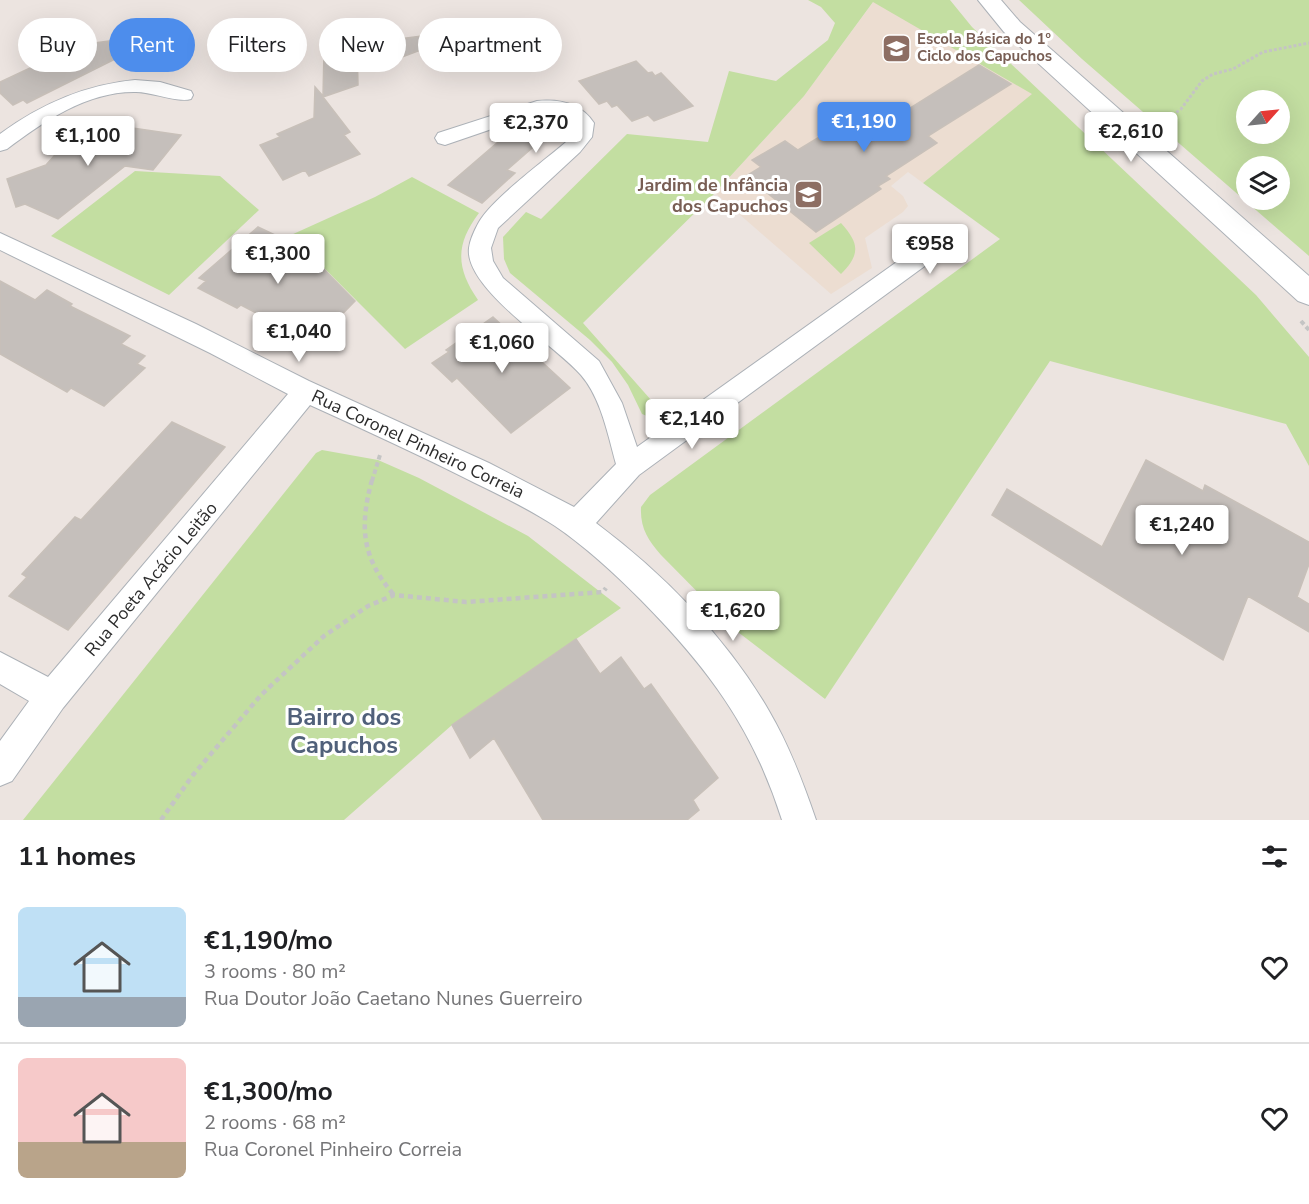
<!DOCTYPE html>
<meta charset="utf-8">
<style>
:root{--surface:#fff;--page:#f2f2f2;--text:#202124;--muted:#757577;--line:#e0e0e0;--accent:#4d8dec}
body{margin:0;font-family:"Nunito Sans",sans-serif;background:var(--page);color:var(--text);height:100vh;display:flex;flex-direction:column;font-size:22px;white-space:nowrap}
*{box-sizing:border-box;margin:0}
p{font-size:20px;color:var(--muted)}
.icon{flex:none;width:33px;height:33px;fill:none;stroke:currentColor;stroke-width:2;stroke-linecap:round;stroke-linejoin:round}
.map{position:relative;height:820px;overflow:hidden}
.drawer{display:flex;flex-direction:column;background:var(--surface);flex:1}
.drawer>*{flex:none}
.guide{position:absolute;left:18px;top:18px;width:600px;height:54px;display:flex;gap:12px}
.needle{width:39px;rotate:63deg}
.tools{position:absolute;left:1236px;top:90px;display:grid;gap:12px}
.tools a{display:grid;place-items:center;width:54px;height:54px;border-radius:50%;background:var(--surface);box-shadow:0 6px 24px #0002;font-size:30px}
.price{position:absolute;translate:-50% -51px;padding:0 14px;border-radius:6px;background:#fff;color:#222;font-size:20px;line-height:39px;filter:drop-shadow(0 2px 3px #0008)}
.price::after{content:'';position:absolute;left:50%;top:36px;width:18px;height:14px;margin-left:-9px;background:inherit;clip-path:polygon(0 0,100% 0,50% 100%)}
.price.current{background:var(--accent);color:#fff}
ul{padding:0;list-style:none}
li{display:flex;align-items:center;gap:18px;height:150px;padding:0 18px}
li+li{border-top:2px solid var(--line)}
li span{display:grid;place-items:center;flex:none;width:168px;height:120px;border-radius:9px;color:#555}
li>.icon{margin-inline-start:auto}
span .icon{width:72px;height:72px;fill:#fffc;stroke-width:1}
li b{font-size:26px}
h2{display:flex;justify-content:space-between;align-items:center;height:72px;padding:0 18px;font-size:26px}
.tag{padding:0 21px;border-radius:27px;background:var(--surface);box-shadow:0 6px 24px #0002;font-size:21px;line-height:54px}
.tag.current{background:var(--accent);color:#fff}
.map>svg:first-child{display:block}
.education{fill:#ecddd1}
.green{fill:#c3dea1;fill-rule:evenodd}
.building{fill:#c5bfbb;stroke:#c8c0b9;stroke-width:1.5}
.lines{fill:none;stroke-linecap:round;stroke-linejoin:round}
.minor-casing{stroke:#acb1b7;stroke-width:2}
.secondary-casing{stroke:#acb1b7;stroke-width:2}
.path-far2{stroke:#c4c4c4;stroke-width:3;stroke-dasharray:3 2;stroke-linecap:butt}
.path-far1{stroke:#c4c4c4;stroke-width:4;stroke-dasharray:4.5 3;stroke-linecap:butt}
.path{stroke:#c4c4c4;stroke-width:4.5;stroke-dasharray:5 4;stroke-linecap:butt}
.minor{fill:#fff;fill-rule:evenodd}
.secondary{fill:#fff;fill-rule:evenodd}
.labels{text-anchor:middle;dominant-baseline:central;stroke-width:6;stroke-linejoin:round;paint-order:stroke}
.far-education-label{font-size:15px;font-weight:bold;fill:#785e54;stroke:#fff;text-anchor:start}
.education-label{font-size:18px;font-weight:bold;fill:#785e54;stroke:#fff;text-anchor:end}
.street-label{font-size:18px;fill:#2c2c2c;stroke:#fff}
.near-neighbourhood-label{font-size:24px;font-weight:bold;fill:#50607a;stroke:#fff}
</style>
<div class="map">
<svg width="1309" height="820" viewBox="0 0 1309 820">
<rect width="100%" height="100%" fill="#ece4e0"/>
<path class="education" d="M874,1L1033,94L923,183L908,172L891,186L903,196L908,206L903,212L865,238L872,268L831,294L715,193L804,96Z"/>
<path class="green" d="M808,0H950L972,27L1256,295L1309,357V466L1286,424L1050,361L825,699L734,629L661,555C648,540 640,528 641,507L650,495L1000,239L923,183L1032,94L873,2L804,96L715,193L583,323L659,409L647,416L642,414L628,385L612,362L590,340L510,273L504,259L503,237L526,212L541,219L627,134L708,142L729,71L776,81L828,40L835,23L821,7Z
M1019,0H1309V256L1082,59ZM1246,100H1280V134H1246ZM1246,166H1280V200H1246Z
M135,171L220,176L259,210L169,295L51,236Z
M412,177L479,213C455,245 456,268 478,300L405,349L291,235L375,197Z
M841,223C859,243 861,254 841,274L809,243Z
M322,450L378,460L419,478L528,536L621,608L452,725L344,820H23L316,453Z"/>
<path class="building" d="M437,34L439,43L368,70V43Z
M154,35L155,39L27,103L23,100L13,105L0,93V82L79,45Z
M357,47L358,85L323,97L350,132L344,135L360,154L309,176L305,170L283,180L260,145L280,137L277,134L314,118L315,87L323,96L324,52Z
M636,61L648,73L652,72L655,76L661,73L693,106L654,121L648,115L632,121L617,105L612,107L607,101L599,104L579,81Z
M979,65L1011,84L928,136L937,143L886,176L890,179L878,186L881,189L816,232L746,176L761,167L752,160L785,141L798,150L826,133L837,141L886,110L896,117Z
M561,118L564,120L507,170L515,173L482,203L448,185L504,137Z
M98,123L181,135L153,170L125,166L58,219L25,204L16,207L7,179L46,165L70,138L83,140Z
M258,227L294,244L290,248L315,260L355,301L314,343L241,305L237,308L198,288L206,281L199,278Z
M0,281L35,300L47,290L72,304L70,306L130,336L121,344L145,356L137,364L145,368L104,406L71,388L67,392L0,354Z
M493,317L570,388L511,433L457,378L452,382L432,363L449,352L446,350Z
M172,422L225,447L68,630L9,596L27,577L22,574L75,517L81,520Z
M1146,460L1203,491L1205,485L1309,542V564L1297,597L1309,604V632L1248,596L1223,660L992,515L1007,489L1102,547Z
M576,639L600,674L621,657L644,689L651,684L718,778L693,800L699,810L687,820H543L494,738L470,758L452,725Z"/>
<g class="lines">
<defs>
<path id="minor" d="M135,80L160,82L191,91L193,95L191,99C178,103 152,92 136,92C88,91 44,121 7,149L0,151V134C41,104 84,85 135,80Z
M537,101C559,99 581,103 594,123L592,137L580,152L498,228L491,248L493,261L503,278L599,361L622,403L637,447L943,229L951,227L959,229L962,235L959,241L639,475L596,523C663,573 727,638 769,711C789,745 803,782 816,820H782C753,728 708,668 641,600C614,573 586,547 555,526C529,509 502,496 475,483C420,455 365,430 310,405L63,708L12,781L0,786V741L29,701L0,684V652L48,677L288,394L210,353L0,250V233L196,324L309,381L489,463L574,507L616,464C608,435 601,398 581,375C556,346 464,288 469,248C470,240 475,229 479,222C492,199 544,161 566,142L572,135L574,124L557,113H539L445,145L438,143L435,138L438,133Z"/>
<path id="secondary" d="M978,0H1001L1020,22L1309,276V305L1298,301L1004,32Z"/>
</defs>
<use href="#minor" class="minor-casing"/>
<use href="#secondary" class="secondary-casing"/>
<path class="path-far2" d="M1160,124L1181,109L1202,81L1213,74L1233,69L1263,52L1309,43"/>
<path class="path-far1" d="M1301,321L1309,330
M372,481L380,455"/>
<path class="path" d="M372,480C359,527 362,558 394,595
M161,820L193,775L261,695L324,636L368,606L394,595L466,602L603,592L606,588"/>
<use href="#minor" class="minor"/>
<use href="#secondary" class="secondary"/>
</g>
<defs>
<symbol id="school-square" viewBox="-11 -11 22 22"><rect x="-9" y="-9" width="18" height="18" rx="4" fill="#8d6e63" stroke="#fff"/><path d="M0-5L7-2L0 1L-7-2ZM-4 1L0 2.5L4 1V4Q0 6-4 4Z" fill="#fff"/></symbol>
</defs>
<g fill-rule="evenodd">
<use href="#school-square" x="880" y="32" width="33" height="33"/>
<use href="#school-square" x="792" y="178" width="33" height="33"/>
</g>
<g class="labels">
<g class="far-education-label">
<text x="917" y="39">Escola Básica do 1º<tspan x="917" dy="17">Ciclo dos Capuchos</tspan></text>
</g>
<g class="education-label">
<text x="788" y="185">Jardim de Infância<tspan x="788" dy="21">dos Capuchos</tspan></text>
</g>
<g class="street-label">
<text transform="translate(418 444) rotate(25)">Rua Coronel Pinheiro Correia</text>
<text transform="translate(151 579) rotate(-50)">Rua Poeta Acácio Leitão</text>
</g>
<g class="near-neighbourhood-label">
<text x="344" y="717">Bairro dos<tspan x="344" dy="28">Capuchos</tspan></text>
</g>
</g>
</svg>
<div class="tools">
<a><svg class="needle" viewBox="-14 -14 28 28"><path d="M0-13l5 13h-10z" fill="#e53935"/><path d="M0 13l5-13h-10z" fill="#757577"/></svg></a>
<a><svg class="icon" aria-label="layers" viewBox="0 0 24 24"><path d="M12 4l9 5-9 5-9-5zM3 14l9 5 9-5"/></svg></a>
</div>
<b class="price current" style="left:864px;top:153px">€1,190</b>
<b class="price" style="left:536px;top:154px">€2,370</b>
<b class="price" style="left:1131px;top:163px">€2,610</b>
<b class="price" style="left:88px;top:167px">€1,100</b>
<b class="price" style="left:930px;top:275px">€958</b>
<b class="price" style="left:278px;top:285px">€1,300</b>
<b class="price" style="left:299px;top:363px">€1,040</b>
<b class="price" style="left:502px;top:374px">€1,060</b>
<b class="price" style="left:692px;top:450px">€2,140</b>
<b class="price" style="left:1182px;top:556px">€1,240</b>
<b class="price" style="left:733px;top:642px">€1,620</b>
<div class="guide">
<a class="tag">Buy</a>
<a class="tag current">Rent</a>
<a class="tag">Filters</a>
<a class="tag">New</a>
<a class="tag">Apartment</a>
</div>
</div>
<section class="drawer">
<h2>11 homes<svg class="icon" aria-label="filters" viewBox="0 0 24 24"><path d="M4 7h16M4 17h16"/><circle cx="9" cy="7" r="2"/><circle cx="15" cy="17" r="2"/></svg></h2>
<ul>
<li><span style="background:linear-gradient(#bfe0f5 75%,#9aa5b1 0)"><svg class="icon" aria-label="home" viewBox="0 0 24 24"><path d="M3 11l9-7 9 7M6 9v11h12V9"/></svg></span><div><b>€1,190/mo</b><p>3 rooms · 80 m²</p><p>Rua Doutor João Caetano Nunes Guerreiro</p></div><svg class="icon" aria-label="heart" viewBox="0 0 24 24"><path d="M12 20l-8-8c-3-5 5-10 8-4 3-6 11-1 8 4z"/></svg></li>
<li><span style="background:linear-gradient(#f6c9c9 70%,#b9a48a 0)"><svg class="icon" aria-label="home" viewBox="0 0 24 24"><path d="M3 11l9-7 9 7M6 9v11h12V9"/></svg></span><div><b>€1,300/mo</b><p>2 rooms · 68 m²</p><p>Rua Coronel Pinheiro Correia</p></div><svg class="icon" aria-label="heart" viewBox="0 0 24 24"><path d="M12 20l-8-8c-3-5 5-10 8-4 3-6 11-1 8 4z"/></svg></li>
</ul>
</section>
